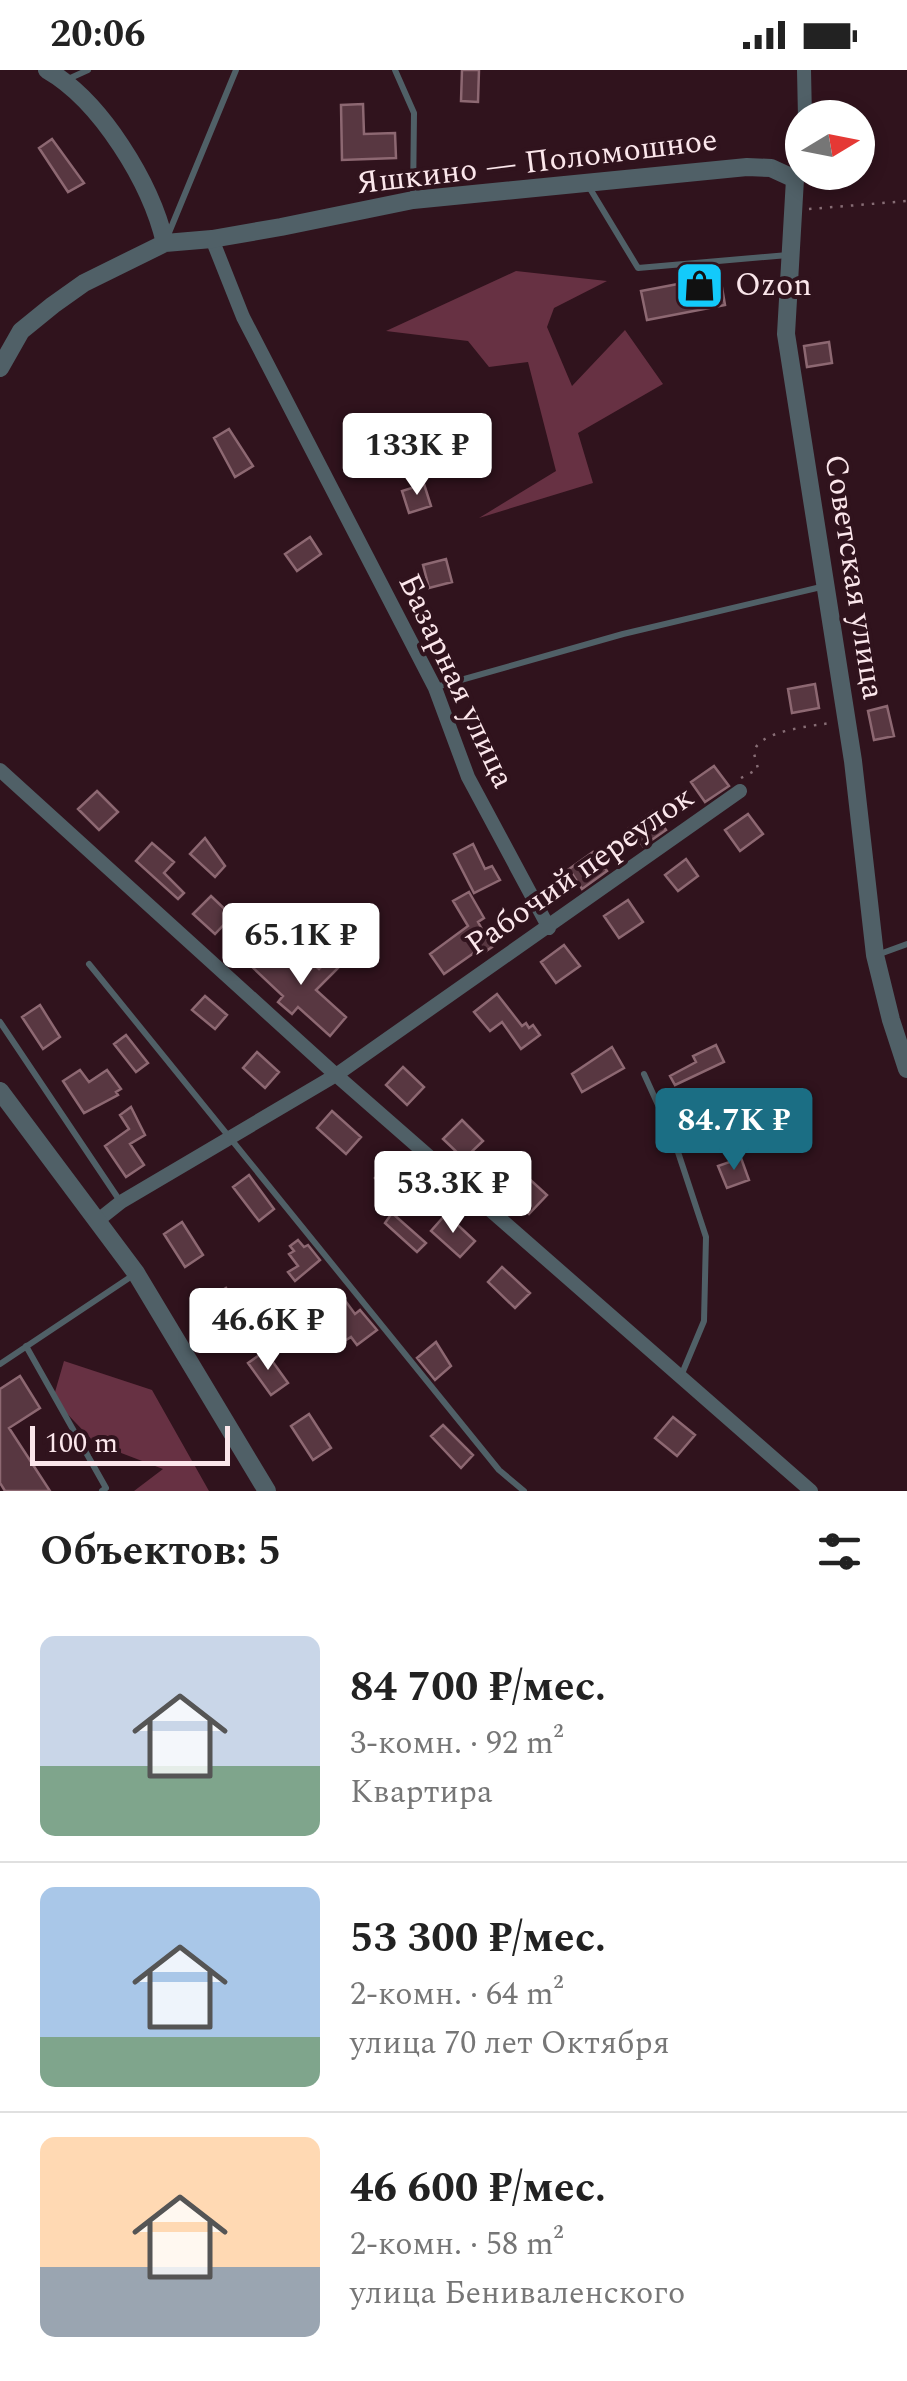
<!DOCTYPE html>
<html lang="ru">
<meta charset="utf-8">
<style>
:root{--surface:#fff;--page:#f2f2f2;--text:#222;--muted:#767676;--line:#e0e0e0;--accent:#1b6e84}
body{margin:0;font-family:Spectral,serif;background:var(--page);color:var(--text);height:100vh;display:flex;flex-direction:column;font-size:38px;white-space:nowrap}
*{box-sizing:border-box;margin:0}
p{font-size:32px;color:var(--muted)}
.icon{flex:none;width:55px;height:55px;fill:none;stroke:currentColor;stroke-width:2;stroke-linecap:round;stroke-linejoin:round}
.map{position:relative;height:1421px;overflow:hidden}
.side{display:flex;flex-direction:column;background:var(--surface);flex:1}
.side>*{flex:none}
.needle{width:65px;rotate:80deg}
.tools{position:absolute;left:785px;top:30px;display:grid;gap:20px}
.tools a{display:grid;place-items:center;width:90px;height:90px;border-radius:50%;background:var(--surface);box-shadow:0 5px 15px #0003;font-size:50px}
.scale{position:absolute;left:30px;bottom:25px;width:200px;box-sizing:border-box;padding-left:10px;border:5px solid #fbe6eb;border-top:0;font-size:28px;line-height:35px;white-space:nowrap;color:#fbe6eb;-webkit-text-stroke:8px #30131d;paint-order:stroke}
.price{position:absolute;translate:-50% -85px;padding:0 22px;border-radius:10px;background:#fff;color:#222;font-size:32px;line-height:65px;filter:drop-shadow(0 2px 5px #0008)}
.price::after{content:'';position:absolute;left:50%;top:60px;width:30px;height:22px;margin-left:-15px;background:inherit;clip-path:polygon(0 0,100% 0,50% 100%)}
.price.active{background:var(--accent);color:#fff}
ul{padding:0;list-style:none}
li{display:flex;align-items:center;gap:30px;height:250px;padding:0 40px}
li+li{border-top:2px solid var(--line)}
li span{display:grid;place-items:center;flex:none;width:280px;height:200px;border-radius:15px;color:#555}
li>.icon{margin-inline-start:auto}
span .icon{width:120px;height:120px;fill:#fffc;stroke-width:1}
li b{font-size:42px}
h2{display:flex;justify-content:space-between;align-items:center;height:120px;padding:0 40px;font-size:42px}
.status{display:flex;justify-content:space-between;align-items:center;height:70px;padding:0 50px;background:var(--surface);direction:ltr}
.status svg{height:28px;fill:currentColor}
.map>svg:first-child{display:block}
.green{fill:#673143}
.building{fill:#583741;stroke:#8d6872;stroke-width:2.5}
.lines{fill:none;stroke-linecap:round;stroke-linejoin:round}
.path{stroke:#876d75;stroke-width:2.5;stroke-dasharray:2.5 8;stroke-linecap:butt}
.service{stroke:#506067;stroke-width:6}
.minor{stroke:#506067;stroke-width:14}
.tertiary{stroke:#506067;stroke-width:18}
.labels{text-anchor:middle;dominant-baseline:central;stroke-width:8;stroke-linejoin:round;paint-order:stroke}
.street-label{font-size:32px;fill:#fbe6eb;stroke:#30131d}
.poi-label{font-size:32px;fill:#fbe6eb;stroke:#30131d;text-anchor:start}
</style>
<div class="status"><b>20:06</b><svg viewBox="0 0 49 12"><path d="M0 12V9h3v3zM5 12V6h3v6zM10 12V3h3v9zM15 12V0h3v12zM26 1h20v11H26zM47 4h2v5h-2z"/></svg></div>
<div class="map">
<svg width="907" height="1421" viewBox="0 0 907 1421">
<rect width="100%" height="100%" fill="#30131d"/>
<path class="green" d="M516,201L607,211L554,238L547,257L572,316L625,260L663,314L578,363L593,413L479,448L556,401L528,292L489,297L468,271L386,261Z
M64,1291L152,1320L209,1421H134L163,1399L95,1373L53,1329Z"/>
<path class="building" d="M462,0H479L478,32L461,31Z
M363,34L364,64L395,63L396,88L342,90L341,35Z
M52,69L84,113L68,122L39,78Z
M720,206L725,235L647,250L641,221Z
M829,272L832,293L807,297L804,276Z
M229,359L253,396L235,407L214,368Z
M424,414L431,436L409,443L402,421Z
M310,467L321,484L297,501L285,484Z
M446,489L452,512L429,518L423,495Z
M815,614L819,638L792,643L788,619Z
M887,636L894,666L874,670L868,641Z
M714,696L729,716L705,732L691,712Z
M97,721L118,742L99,760L78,739Z
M653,741L666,760L643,776L629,758Z
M748,744L763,764L740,781L725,760Z
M205,768L225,796L215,807L190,784Z
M152,773L174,792L164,803L184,823L178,829L136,791Z
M473,774L485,799L492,796L500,810L474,823L454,784Z
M593,782L607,801L582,819L569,799Z
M686,789L698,806L678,821L665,805Z
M469,822L484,848L478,852L492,877L483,883L481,878L444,904L430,884L468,856L453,831Z
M211,826L232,846L215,864L193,844Z
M628,830L643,852L619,868L604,846Z
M266,875L300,907L312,893L319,899L331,887L340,896L316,920L346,947L330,966L298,937L292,944L278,932L283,926L249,894Z
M564,875L580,896L556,913L541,892Z
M497,924L522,956L526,953L529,958L533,955L540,965L521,979L502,952L490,961L474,942Z
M205,926L227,945L215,959L192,940Z
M40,935L60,967L43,979L22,947Z
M126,965L148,993L136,1002L114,974Z
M716,975L724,992L675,1015L670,1006L696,992L693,986Z
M612,977L624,998L582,1022L572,1004Z
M257,982L279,1002L265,1018L243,998Z
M403,997L424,1017L407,1035L386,1015Z
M80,1000L89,1012L107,1000L121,1019L116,1022L118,1025L84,1043L63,1011Z
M131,1037L145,1065L130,1074L144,1095L126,1107L105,1076L129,1059L120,1045Z
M332,1041L361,1067L346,1084L317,1058Z
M462,1050L483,1071L464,1089L443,1069Z
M741,1088L749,1110L727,1118L718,1096Z
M390,1093L417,1120L402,1135L375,1108Z
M249,1105L274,1139L259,1151L233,1117Z
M525,1105L547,1125L529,1144L508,1124Z
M392,1143L426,1173L417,1182L385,1153Z
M446,1144L475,1171L460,1187L431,1161Z
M182,1152L203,1185L185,1197L164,1164Z
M298,1170L304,1177L308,1175L320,1190L295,1211L288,1202L298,1196L289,1184L294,1181L290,1176Z
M502,1197L530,1223L515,1238L488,1212Z
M226,1218L247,1250L228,1262L207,1230Z
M341,1225L355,1244L360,1240L377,1260L357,1275L351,1267L346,1270L337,1258L340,1255L326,1236Z
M436,1272L451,1296L435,1310L417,1288Z
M265,1281L288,1313L271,1325L248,1293Z
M20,1306L40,1338L9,1358L50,1421H5L0,1413V1319Z
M309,1344L331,1378L313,1390L291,1356Z
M673,1347L695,1365L677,1386L655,1368Z
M443,1355L473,1385L461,1398L431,1366Z"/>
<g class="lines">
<path class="path" d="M809,139L907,131
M741,708L758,699C758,698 754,684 754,683C756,661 812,656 830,653"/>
<path class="service" d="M395,0L414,43L413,130
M66,10L88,0
M589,117L638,198L788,185
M168,165L236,0
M436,617L623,564L821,517
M877,885L907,874
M89,894L499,1400L524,1421
M0,952L120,1131
M644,1004L674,1070L706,1167L704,1251L681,1306
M26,1276L106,1418L102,1421
M0,1294L132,1206"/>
<path class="minor" d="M804,0L805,48
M795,109L802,82
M212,169L243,247L435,618L468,707L549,858
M0,700L336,1005L811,1421
M97,1151L121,1132L336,1005L740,721"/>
<path class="tertiary" d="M47,0C101,31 151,113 165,173
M0,298L21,261L53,235L84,213L165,173L212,169L281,157L413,130L747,97L771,98L795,109L786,264L853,691L875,885L891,950L907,999
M0,1021L136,1203L267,1421"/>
</g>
<defs>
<symbol id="shop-square" viewBox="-11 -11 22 22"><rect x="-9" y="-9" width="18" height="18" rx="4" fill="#13cafb" stroke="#30131d"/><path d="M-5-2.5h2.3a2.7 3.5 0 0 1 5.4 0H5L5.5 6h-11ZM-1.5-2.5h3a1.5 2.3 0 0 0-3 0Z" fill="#111"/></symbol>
</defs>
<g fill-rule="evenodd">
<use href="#shop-square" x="672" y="188" width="55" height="55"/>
</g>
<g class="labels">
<g class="street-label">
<text transform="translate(537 92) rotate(-7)">Яшкино — Поломошное</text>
<text transform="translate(854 507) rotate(81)">Советская улица</text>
<text transform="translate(456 611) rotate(65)">Базарная улица</text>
<text transform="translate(580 801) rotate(-35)">Рабочий переулок</text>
</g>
<g class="poi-label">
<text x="735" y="215">Ozon</text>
</g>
</g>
</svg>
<div class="tools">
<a><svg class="needle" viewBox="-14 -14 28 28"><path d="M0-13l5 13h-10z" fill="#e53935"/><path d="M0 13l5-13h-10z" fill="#767676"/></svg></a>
</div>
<div class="scale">100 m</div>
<b class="price" style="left:417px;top:428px">133K ₽</b>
<b class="price" style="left:301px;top:918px">65.1K ₽</b>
<b class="price active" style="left:734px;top:1103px">84.7K ₽</b>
<b class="price" style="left:453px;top:1166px">53.3K ₽</b>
<b class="price" style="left:268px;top:1303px">46.6K ₽</b>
</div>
<section class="side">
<h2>Объектов: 5<svg class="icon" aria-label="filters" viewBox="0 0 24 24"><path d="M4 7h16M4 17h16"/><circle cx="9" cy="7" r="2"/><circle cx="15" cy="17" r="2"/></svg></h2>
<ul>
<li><span style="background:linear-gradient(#c9d6e8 65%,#7fa58c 0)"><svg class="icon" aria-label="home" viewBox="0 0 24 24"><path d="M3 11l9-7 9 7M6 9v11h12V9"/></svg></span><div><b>84 700 ₽/мес.</b><p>3-комн. · 92 m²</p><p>Квартира</p></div></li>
<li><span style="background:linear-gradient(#a9c7e8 75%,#7fa58c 0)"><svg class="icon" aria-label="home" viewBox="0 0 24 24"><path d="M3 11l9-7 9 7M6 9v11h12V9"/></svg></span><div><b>53 300 ₽/мес.</b><p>2-комн. · 64 m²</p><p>улица 70 лет Октября</p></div></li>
<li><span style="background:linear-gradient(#ffd9b3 65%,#9aa5b1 0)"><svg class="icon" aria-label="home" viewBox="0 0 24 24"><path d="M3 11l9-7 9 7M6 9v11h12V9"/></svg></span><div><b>46 600 ₽/мес.</b><p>2-комн. · 58 m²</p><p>улица Бениваленского</p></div></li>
</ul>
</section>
